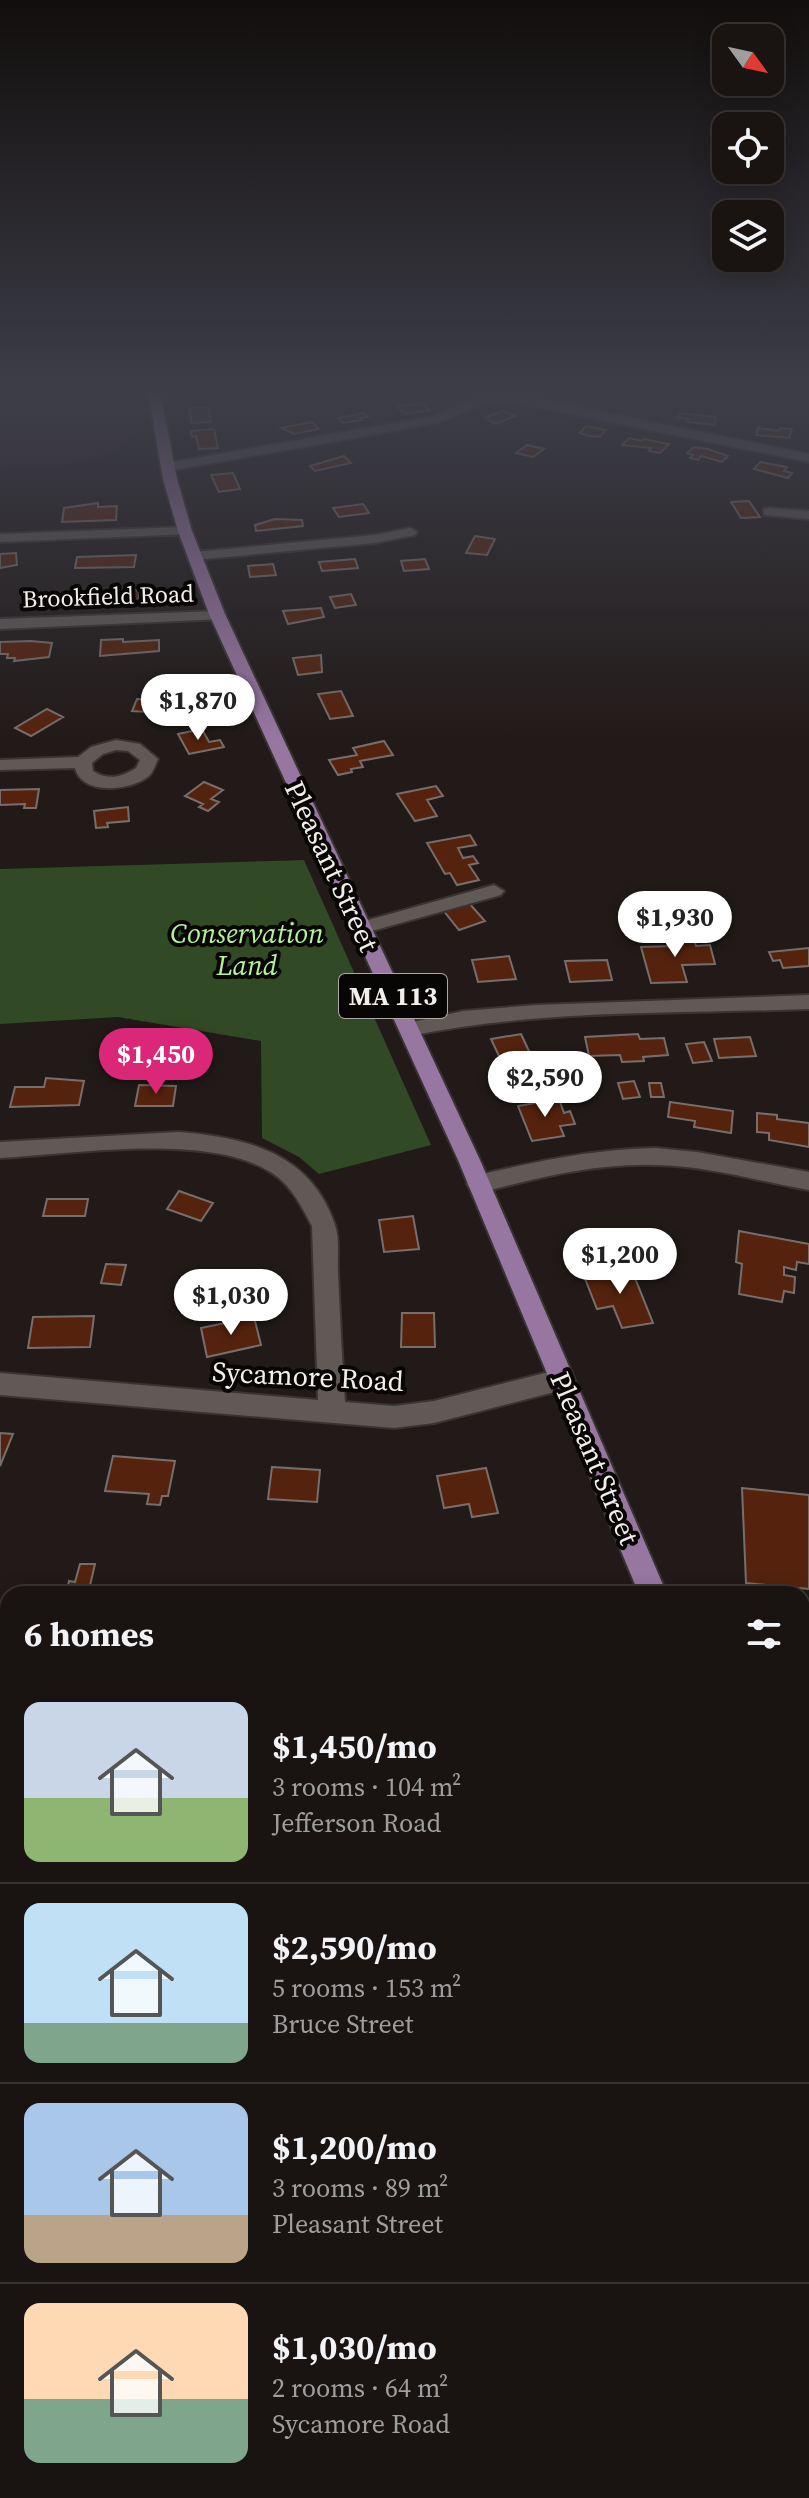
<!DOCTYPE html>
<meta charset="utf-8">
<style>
:root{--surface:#191412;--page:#221d1b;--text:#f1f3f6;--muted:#9f9e9f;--line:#373332;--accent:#db2777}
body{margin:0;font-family:"Source Serif 4",serif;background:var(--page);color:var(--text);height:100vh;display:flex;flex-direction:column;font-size:30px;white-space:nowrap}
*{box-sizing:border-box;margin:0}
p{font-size:26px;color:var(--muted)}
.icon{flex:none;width:44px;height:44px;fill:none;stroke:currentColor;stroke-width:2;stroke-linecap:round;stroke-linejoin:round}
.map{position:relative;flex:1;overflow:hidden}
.side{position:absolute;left:0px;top:1586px;width:810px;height:912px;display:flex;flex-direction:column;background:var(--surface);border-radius:24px 24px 0 0;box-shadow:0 4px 20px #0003,0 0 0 2px var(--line)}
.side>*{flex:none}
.needle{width:52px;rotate:123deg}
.buttons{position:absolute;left:712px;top:24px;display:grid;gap:16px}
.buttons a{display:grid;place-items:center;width:72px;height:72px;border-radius:16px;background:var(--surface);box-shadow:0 4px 20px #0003,0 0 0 2px var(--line);font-size:40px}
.price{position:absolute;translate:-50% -68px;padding:0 18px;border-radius:28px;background:#fff;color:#222;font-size:26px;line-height:52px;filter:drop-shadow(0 2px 4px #0008)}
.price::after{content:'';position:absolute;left:50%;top:48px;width:24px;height:18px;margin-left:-12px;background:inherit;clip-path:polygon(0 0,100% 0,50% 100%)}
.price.current{background:var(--accent);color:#fff}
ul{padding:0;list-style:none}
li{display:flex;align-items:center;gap:24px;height:200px;padding:0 24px}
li+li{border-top:2px solid var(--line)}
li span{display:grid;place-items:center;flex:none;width:224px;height:160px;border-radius:16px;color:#555}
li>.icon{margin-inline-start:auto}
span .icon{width:96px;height:96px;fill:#fffc;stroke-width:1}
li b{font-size:34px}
h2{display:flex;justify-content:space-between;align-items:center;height:96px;padding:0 24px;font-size:34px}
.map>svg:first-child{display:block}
.built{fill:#2e211c}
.green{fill:#314a25}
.building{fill:#55230d;stroke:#776e6b;stroke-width:2}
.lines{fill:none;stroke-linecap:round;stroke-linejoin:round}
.minor-casing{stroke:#383432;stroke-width:4}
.major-casing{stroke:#383432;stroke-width:4}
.minor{fill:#615956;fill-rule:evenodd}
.major{fill:#9876a2;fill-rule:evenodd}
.labels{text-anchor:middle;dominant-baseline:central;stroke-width:8;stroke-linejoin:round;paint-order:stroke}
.far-street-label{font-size:24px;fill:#f2eeec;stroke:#080605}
.shield{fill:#080605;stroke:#aca8a7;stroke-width:2}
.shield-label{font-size:26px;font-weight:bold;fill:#f2eeec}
.street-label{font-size:28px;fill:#f2eeec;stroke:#080605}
.park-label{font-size:28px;font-style:italic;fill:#b6f299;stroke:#080605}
</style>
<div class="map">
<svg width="809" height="2498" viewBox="0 0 809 2498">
<rect width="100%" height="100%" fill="#211a18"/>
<path class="built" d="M84,403L122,413L136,429L131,438L109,454L89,460L66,465L0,467V404Z"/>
<path class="green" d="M304,860L431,1145L319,1174L299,1157L262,1138L261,1041L118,1017L0,1024V869Z"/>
<path class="building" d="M422,403L430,410L405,414L398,407Z
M208,407L211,422L192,423L189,408Z
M503,411L515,416L496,424L484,418Z
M364,413L368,417L360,418L362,420L343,423L338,418Z
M679,413L716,417L714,425L688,422V419L677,418Z
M312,422L319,429L294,434L281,428Z
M586,426L606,430L600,437L588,436L580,433Z
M758,428L779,431L780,428L792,429L789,438L756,435Z
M214,429L218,448L199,449L196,436L192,437L191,431Z
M629,438L642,441L644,439L669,444L660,453L649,451L651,448L622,445Z
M527,445L544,449L533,457L516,453Z
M694,447L708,449L728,456L722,462L701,456L698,460L690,458L693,455L687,453Z
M344,456L351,463L315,471L310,466Z
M760,462L787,467L784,471L792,473L788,478L754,469Z
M233,473L240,489L219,492L211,475Z
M749,501L760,517L741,518L731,502Z
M98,503V507L117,506L116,520L62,522L64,508Z
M363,504L369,513L339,517L333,508Z
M275,519L302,520L303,526L256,531L255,525Z
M475,536L495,539L487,555L466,553Z
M16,553L17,565L0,568V554Z
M136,555L134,567L75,568L77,557Z
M355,559L358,568L322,571L319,562Z
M425,559L429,569L404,571L401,561Z
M273,564L276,575L250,577L248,566Z
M140,590L138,602H102L104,591Z
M351,594L356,605L335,608L330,597Z
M321,608L324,617L288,624L283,611Z
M123,639V642L159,640V651L100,656L101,640Z
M0,642L31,641L52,643L49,657L14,661L15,658H7L8,654H0Z
M321,655L322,672L298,675L293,658Z
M341,691L353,716L330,719L318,694Z
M137,699L172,701L167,713L132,711Z
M47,709L63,717L31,736L15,728Z
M202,729L209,742L220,740L224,747L189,754L178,734Z
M384,741L393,755L360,761L363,767L351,769L352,772L338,775L329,760L357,755L353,748Z
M204,782L223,790L211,799L219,802L208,811L199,807L203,804L185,796Z
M436,786L443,796L427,800L437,816L415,821L397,794Z
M39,789L36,808H24L25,804L0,805V790Z
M128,807L129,821L107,823L108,827L96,828L94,811Z
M470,835L476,845L458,848L463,858L473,856L478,863L469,865L479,880L457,885L450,873L445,874L427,843Z
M468,902L485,921L459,930L443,910Z
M693,934L696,946L710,945L715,964L682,965L687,982L651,983L641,947L673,946L670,935Z
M809,948V966L783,968L780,960L773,961L769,952Z
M509,956L516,979L478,982L472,960Z
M607,960L612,980L570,982L565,961Z
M521,1034L535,1064L505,1069L491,1039Z
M638,1034L640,1039L664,1038L668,1055L643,1057L644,1061L622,1062L620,1055L589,1056L585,1037Z
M750,1037L756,1056L719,1058L714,1039Z
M704,1042L712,1061L693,1063L686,1044Z
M46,1078L84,1081L79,1105L10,1107L15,1087H44Z
M634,1081L640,1097L623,1099L618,1083Z
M649,1083H661L664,1097H651Z
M139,1085L176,1086L173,1106H135Z
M559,1099L564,1113L570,1111L575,1124L560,1126L564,1136L532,1141L518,1106Z
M670,1102L733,1111L731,1133L694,1127L695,1121L668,1117Z
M757,1113L777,1115V1119L809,1123V1147L769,1140V1133L757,1132Z
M179,1191L213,1203L201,1221L167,1209Z
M47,1199H88L85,1216H43Z
M413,1216L419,1249L384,1252L379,1220Z
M739,1231L809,1244V1264L797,1262L796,1270L784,1267V1275L795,1277L794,1293L784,1291L782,1302L739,1294L742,1264L736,1262Z
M106,1264L126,1265L121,1285L101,1283Z
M631,1268L653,1323L622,1328L613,1306L597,1309L584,1276Z
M402,1313H434L435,1347H401Z
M94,1316L90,1347L28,1348L33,1317Z
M254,1317L261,1345L207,1357L201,1328Z
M0,1433L13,1434L0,1466Z
M113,1456L175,1461L168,1496H162L160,1505L147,1504L149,1494L105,1491Z
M272,1467L320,1470L317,1502L268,1499Z
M486,1468L498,1513L472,1517L469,1504L444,1508L437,1476Z
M742,1488L809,1495V1589L746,1583Z
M80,1564H95L88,1594H39L40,1588L67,1590L69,1581L75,1582Z
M8,1952V2013H0V2001Z
M0,2134L8,2135V2222L0,2221Z
M809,2330V2413L802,2415V2332Z
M177,2490H232L231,2498H176Z"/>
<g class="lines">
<defs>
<path id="minor" d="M489,392H506L809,454V462L495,399L437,423L168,471L161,467L168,463L434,416Z
M769,508L809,511V519L764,515V509Z
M185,527L190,528V534L0,542V534Z
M410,528L417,532L415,535L375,543L194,560L187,556L194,552L375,535Z
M218,611L223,613V619L0,629V619Z
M116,740L140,744L158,759C155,765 154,771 149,776C131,791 82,796 75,768L0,770V760L78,757L91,747ZM116,750L128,751L140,760L136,768C122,777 108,781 93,771L92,763L103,754Z
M494,885L504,891L501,895L361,934L351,928L354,924Z
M809,995V1009C677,1014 540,1009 410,1036L403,1034L399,1029L403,1024L463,1011L536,1005Z
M178,1132C245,1137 311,1152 335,1225C340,1239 337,1258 338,1273C340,1316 342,1359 345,1402L394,1406L434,1401L561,1369L570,1372L574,1380L570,1388L434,1423L394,1428L0,1395V1373L318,1400L312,1226C302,1207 291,1185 272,1173C209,1132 75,1154 0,1158V1142Z
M655,1148L697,1152L809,1172V1190C758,1181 708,1166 656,1165C596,1163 537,1178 479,1193L471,1190L467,1184L471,1178L479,1175C538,1161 595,1149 655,1148Z
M802,1638H809V1666H802Z
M0,1671L8,1672V1700L0,1699Z
M802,1856H809V1888H802Z
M42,2490H82L81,2498H41Z"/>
<path id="major" d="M148,392H160L177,479L192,531L225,614L480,1160L667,1594H639L458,1160L209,614L178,531L163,479Z
M802,1917L809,1920V1966L802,1963Z"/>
</defs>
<use href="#minor" class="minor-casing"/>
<use href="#major" class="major-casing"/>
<use href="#minor" class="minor"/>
<use href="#major" class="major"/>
</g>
<linearGradient id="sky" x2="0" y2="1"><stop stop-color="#120e0d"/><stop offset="0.53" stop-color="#3d3e48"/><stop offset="1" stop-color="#3d3e48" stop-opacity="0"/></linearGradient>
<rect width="809" height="742" fill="url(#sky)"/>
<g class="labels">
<g class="far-street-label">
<text transform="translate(108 596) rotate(-2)">Brookfield Road</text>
</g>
<rect class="shield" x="339" y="974" width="108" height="44" rx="6"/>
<g class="shield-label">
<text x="393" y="996">MA 113</text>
</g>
<g class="street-label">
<text transform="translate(332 866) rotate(65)">Pleasant Street</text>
<text transform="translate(308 1376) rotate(3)">Sycamore Road</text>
<text transform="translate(595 1458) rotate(67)">Pleasant Street</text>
</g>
<g class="park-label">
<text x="247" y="933">Conservation<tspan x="247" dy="32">Land</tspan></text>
</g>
</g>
</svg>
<div class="buttons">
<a><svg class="needle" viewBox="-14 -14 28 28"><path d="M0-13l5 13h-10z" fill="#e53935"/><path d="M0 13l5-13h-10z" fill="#9f9e9f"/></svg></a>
<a><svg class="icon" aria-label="locate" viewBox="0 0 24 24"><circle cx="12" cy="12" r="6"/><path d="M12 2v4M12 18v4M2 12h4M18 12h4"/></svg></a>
<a><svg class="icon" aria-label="layers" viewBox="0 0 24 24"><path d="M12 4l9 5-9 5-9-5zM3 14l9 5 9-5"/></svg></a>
</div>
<b class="price" style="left:198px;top:742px">$1,870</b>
<b class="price" style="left:675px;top:959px">$1,930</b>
<b class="price current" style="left:156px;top:1096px">$1,450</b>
<b class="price" style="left:545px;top:1119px">$2,590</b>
<b class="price" style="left:620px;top:1296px">$1,200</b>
<b class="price" style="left:231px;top:1337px">$1,030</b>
<section class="side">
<h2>6 homes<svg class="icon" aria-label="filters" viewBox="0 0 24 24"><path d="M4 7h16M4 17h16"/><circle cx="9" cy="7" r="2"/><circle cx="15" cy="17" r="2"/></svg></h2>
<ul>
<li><span style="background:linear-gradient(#c9d6e8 60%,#8fb573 0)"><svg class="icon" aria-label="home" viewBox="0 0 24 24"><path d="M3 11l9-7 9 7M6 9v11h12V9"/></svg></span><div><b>$1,450/mo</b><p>3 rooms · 104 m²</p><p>Jefferson Road</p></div></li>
<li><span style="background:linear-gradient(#bfe0f5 75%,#7fa58c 0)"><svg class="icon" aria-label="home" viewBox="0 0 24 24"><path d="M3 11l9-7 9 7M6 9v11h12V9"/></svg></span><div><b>$2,590/mo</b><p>5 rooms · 153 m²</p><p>Bruce Street</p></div></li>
<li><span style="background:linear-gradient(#a9c7e8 70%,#b9a48a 0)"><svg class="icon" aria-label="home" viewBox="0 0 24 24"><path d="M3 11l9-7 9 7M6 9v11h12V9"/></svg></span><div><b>$1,200/mo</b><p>3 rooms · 89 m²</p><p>Pleasant Street</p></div></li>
<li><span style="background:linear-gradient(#ffd9b3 60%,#7fa58c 0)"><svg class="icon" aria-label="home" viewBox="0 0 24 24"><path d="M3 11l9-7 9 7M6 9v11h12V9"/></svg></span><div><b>$1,030/mo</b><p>2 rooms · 64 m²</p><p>Sycamore Road</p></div></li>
</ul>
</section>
</div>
